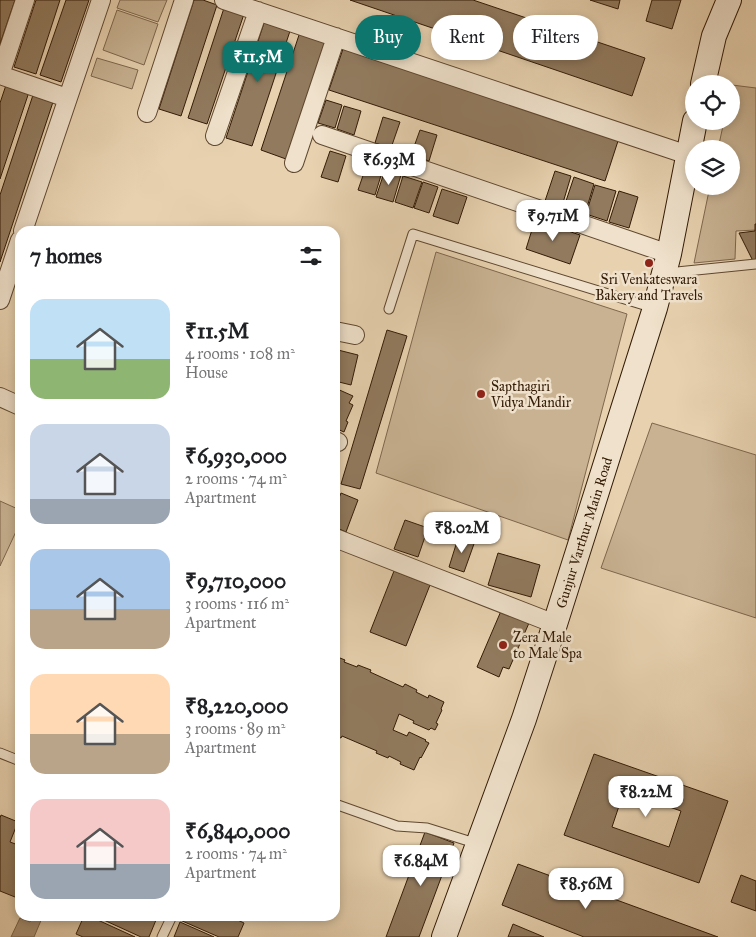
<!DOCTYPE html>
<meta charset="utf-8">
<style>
:root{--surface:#fff;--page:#f2f2f2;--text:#202124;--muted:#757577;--accent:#0f766e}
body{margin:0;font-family:"IM FELL Great Primer",serif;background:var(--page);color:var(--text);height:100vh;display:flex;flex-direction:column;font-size:19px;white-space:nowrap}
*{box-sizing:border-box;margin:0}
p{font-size:16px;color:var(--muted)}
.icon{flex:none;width:28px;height:28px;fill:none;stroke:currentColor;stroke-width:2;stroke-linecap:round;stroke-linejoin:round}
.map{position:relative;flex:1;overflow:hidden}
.drawer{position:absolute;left:15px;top:226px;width:325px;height:695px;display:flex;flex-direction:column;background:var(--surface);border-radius:15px;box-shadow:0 2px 8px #0003}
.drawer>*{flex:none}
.guide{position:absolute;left:355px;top:15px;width:325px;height:45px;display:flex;gap:10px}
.controls{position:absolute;left:685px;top:75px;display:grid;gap:10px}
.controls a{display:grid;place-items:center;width:55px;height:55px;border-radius:50%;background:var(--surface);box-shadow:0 2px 8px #0003;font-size:25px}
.price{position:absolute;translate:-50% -42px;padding:0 11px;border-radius:10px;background:#fff;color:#222;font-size:16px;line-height:32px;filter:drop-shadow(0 1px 2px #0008)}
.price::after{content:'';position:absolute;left:50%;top:30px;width:15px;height:11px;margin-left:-8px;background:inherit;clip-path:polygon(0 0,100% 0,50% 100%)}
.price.selected{background:var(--accent);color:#fff}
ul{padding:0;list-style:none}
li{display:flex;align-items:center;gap:15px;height:125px;padding:0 15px}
li span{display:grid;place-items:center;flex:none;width:140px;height:100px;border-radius:15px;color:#555}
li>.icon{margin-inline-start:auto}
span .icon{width:60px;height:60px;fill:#fffc;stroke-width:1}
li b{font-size:21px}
h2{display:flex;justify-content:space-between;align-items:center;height:60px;padding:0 15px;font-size:21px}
.tag{padding:0 18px;border-radius:22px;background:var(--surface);box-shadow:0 2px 8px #0003;font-size:18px;line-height:45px}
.tag.selected{background:var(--accent);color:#fff}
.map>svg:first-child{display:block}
.green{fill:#c8b292;stroke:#7e664c}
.water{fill:#aa9376;stroke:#7a6349}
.building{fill:#917a5e;stroke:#331b06;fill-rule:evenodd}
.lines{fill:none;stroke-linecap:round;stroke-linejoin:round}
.lane-casing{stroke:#604830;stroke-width:11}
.street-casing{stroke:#604830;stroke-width:20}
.secondary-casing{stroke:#331b06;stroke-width:26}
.lane{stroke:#efe1cb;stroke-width:9}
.street{stroke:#efe1cb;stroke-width:18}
.secondary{stroke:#efe1cb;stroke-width:24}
.poi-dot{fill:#8f2418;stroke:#efe1cb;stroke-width:2}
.labels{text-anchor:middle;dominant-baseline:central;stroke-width:5;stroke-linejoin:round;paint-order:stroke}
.poi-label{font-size:14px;fill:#331b06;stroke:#efe1cb;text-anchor:start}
.street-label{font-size:14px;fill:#331b06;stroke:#efe1cb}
</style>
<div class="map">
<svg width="756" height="937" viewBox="0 0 756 937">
<rect width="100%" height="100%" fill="#e7d1af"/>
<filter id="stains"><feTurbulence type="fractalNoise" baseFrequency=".004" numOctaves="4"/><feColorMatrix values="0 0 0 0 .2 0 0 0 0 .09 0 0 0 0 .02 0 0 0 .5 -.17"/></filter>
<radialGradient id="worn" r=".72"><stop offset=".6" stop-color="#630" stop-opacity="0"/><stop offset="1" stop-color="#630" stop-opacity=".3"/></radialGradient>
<path class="green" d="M120,0H167L158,22L117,8Z
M117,10L158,24L144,65L103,50Z
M97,58L138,70L132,89L91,76Z
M732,85L756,88V230L736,231L735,259L694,263L710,186H731V149H718L724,121H731Z
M436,252L627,314L568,540L376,473Z
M652,423L756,455V618L601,568Z
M0,501L20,510V523L0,566Z"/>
<path class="water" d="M33,916H39L42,918L34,937H11L20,918L30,922Z"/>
<path class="building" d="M0,0H15L0,44Z
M36,0H60L36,74L14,67Z
M66,0H89L61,82L40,75Z
M194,0H203L217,5L181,116L159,109Z
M350,0H473L645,58L632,96Z
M590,0H620L618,9Z
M652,0H681L672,29L646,21Z
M224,8L244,14L207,124L188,118Z
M265,20L291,28L252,146L226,138Z
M300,32L326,40L286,159L261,150Z
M343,49L618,141L605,181L329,90Z
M6,85L29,92L0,179V103Z
M33,95L53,102L0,262V195Z
M326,100L342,105L335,128L318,123Z
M344,106L361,111L354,135L337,129Z
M383,117L400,122L391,148L375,143Z
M420,130L437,135L429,161L411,155Z
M330,151L346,156L338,182L321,177Z
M367,164L383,169L375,195L358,190Z
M385,170L401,175L393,202L376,197Z
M555,171L571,176L562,206L545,201Z
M403,176L422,182L413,208L395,202Z
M574,177L594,184L585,214L564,207Z
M423,182L438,187L429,213L414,208Z
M595,185L616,191L607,221L586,214Z
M442,189L467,197L458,224L433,216Z
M619,191L638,197L629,228L609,222Z
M535,220L580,235L570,264L526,249Z
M755,224H756V260L752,262V259L739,233L755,231Z
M387,330L407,336L360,489L341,484Z
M338,350L358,355L351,385L335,381V363Z
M335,388L353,396L349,403L353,405L346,421L348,422L344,432L335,428Z
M341,493L358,500L346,532L335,527V508Z
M405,520L428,528L418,557L394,549Z
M459,535L475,541L464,572L449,567Z
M498,553L540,565L531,597L488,585Z
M394,571L430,585L406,646L370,632Z
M501,611L529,623L509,669L503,667L499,677L477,667Z
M335,656L345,660L344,662L357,667L358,665L371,670L370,672L403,687L405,684L417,690L416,692L428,698L429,695L444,702L441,709L442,710L436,723L438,724L435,730L431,728L429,730L413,723L414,721L399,714L393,730L407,736L409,732L426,740L425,741L429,743L421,758L420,757L414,770L400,764L401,762L389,756L388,758L376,753L377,751L342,736L341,738L335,736Z
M594,754L728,801L699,883L564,835ZM624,791L681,811L669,847L612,827Z
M1,815L18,822L10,842L18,845L20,840V899L0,891V818Z
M425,832L454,843L419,937H386Z
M518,864L718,937H584L502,905Z
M741,875L756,881V911L731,902Z
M84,916H89L135,937H83L76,934Z
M95,916H147L156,920L149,937H141Z
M182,916H229L244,923L238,937H219L180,920Z
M180,922L214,937H174Z
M513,924L544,937H508Z"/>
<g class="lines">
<defs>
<path id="lane" d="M667,273L756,264
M389,309L413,234L654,308
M0,753L20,761
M335,804L397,826L427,828L478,844
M162,937L172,916"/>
<path id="street" d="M224,0L688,155
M0,75L25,0
M0,75L67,98
M147,113L184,0
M322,135L669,254
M215,136L258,11
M294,163L336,37
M23,231L101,0
M0,300L20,240
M335,331L355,335
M0,397L20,406
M335,441L338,442
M335,538L555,624"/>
<g id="secondary">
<path d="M703,84L714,36L729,0"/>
<path id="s1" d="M444,937L524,719L555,624L655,308L669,254L695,121"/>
</g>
</defs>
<use href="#lane" class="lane-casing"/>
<use href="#street" class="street-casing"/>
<use href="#secondary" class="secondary-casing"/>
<use href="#lane" class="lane"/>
<use href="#street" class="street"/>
<use href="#secondary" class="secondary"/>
</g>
<g class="poi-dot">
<circle cx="649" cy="263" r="5"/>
<circle cx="481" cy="394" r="5"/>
<circle cx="503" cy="645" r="5"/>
</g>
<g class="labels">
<g class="poi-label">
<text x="649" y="279" text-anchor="middle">Sri Venkateswara<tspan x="649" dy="16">Bakery and Travels</tspan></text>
<text x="491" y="386">Sapthagiri<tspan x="491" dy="16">Vidya Mandir</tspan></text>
<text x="513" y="637">Zera Male<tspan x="513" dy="16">to Male Spa</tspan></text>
</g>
<g class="street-label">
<text stroke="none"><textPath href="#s1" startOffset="428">Gunjur Varthur Main Road</textPath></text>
</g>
</g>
<rect width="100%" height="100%" filter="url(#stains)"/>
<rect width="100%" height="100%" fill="url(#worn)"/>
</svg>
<div class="controls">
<a><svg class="icon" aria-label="locate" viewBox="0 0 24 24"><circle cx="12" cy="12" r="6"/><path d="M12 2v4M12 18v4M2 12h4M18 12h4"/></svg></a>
<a><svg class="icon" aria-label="layers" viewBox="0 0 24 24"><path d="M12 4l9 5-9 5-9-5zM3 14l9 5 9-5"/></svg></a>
</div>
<b class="price selected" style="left:258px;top:83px">₹11.5M</b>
<b class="price" style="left:389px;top:186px">₹6.93M</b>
<b class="price" style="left:553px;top:242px">₹9.71M</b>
<b class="price" style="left:462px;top:554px">₹8.02M</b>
<b class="price" style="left:646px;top:818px">₹8.22M</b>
<b class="price" style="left:421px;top:887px">₹6.84M</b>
<b class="price" style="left:586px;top:910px">₹8.56M</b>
<div class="guide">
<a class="tag selected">Buy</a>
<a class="tag">Rent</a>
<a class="tag">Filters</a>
</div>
<section class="drawer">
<h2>7 homes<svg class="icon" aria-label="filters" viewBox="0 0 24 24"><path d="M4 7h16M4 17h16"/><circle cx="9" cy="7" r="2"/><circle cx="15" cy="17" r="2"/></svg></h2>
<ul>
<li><span style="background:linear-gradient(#bfe0f5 60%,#8fb573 0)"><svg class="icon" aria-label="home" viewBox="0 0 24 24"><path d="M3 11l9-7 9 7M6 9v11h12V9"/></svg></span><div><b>₹11.5M</b><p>4 rooms · 108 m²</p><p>House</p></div></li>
<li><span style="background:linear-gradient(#c9d6e8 75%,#9aa5b1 0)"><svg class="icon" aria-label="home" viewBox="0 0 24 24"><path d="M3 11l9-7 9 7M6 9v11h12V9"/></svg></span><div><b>₹6,930,000</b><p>2 rooms · 74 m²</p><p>Apartment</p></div></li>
<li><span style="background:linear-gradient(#a9c7e8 60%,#b9a48a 0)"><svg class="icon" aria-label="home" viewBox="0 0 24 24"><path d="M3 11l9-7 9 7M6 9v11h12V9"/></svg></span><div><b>₹9,710,000</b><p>3 rooms · 116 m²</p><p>Apartment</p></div></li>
<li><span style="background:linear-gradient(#ffd9b3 60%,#b9a48a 0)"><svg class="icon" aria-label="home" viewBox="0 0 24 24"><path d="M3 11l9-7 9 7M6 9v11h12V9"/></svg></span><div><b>₹8,220,000</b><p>3 rooms · 89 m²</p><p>Apartment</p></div></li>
<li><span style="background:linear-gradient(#f6c9c9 65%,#9aa5b1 0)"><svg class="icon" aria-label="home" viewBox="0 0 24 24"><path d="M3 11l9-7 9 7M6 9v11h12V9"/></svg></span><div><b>₹6,840,000</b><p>2 rooms · 74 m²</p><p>Apartment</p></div></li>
</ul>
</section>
</div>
